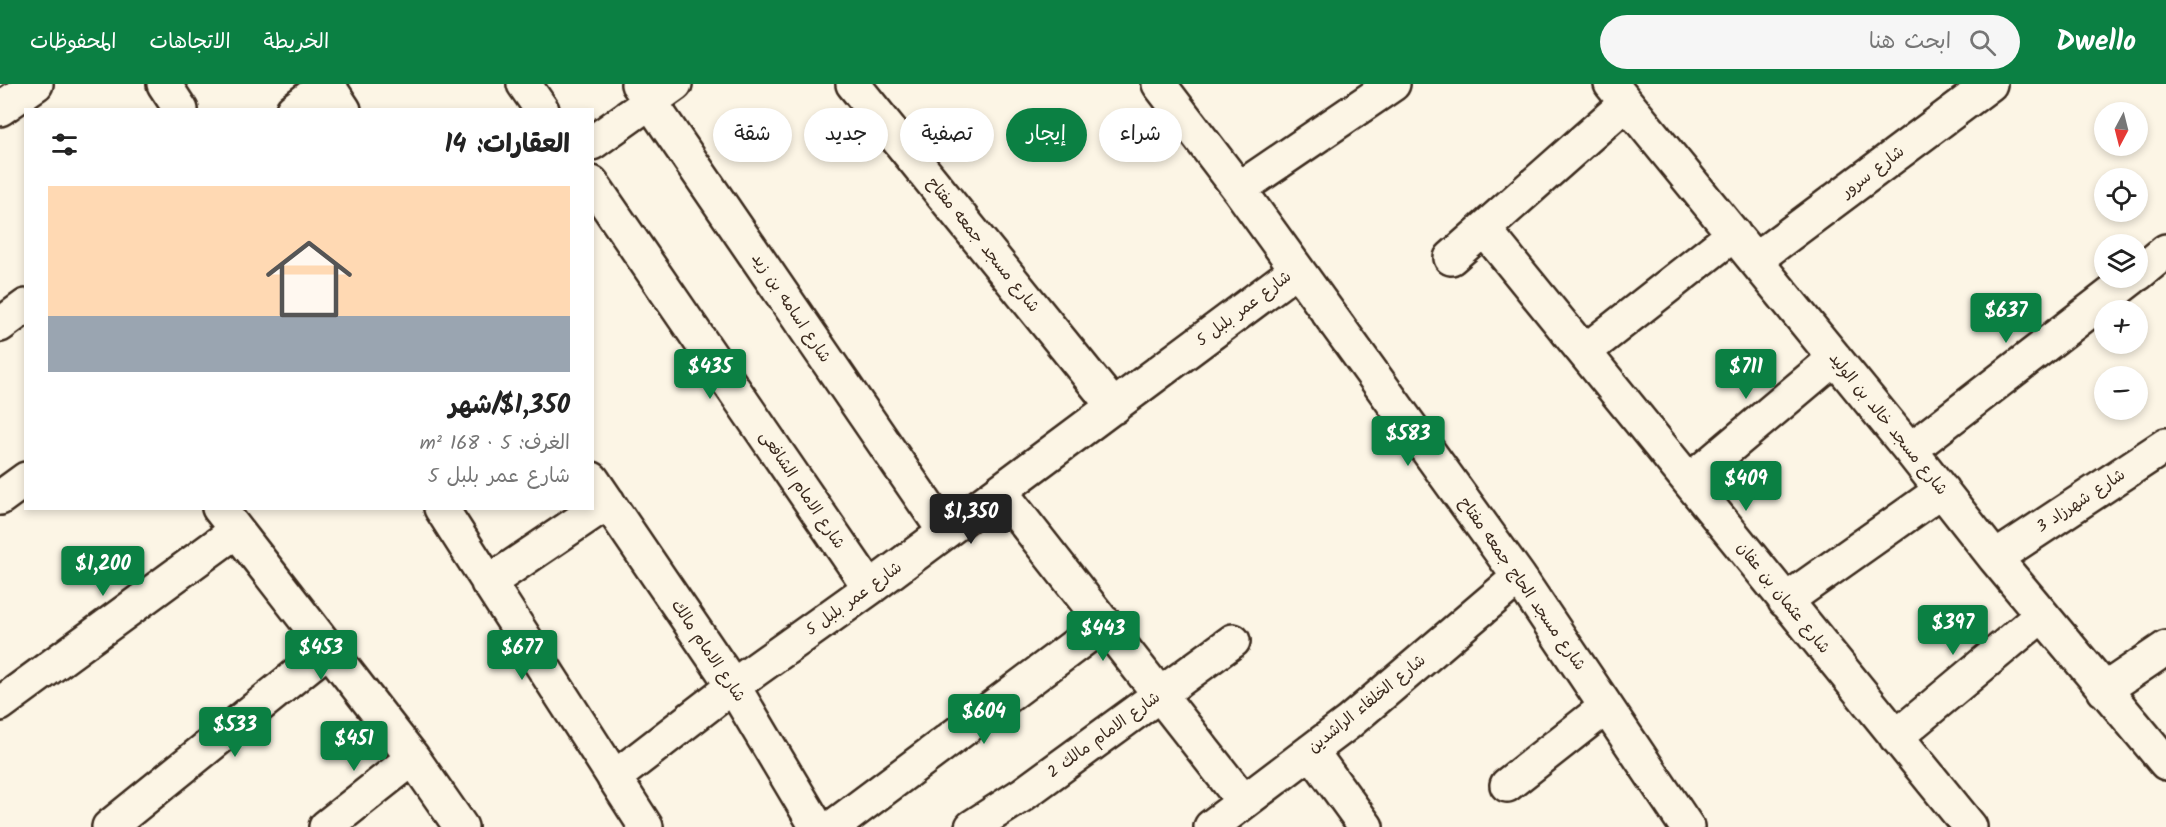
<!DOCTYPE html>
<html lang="ar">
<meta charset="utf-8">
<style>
:root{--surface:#fff;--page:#f6f6f6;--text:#222;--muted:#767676;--accent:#0b8043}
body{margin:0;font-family:Kalam,"Playpen Sans Arabic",sans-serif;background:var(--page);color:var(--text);direction:rtl;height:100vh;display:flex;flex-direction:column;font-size:22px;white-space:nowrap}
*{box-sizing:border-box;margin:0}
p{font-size:20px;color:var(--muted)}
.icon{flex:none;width:33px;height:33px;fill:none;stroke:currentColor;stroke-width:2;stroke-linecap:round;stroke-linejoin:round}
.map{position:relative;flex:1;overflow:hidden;direction:ltr}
.details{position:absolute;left:24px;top:24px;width:570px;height:402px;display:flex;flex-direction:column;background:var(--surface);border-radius:0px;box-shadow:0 3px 9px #0003;direction:rtl}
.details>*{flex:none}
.banner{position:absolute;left:612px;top:24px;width:570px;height:54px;direction:rtl;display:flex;gap:12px}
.needle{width:39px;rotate:187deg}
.buttons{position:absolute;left:2094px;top:18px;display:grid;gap:12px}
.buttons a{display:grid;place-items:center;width:54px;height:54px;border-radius:50%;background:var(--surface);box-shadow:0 3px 9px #0003;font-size:30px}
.price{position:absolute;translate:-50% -51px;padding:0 14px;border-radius:6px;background:var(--accent);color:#fff;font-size:20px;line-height:39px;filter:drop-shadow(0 2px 3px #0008)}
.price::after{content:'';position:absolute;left:50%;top:36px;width:18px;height:14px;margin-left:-9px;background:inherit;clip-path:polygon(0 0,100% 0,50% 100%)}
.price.on{background:#222;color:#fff}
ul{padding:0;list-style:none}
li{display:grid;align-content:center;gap:12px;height:318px;padding:0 24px}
li span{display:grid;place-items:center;height:186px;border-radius:0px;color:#555}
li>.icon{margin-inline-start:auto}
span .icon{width:108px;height:108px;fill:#fffc;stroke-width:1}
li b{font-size:26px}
h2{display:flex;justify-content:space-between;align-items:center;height:72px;padding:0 24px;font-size:26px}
.tag{padding:0 21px;border-radius:27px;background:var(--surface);box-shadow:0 3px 9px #0003;font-size:21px;line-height:54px}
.tag.on{background:var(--accent);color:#fff}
header{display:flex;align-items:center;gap:36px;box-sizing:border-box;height:84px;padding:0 30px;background:var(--accent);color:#fff}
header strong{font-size:28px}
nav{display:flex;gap:33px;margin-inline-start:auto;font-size:21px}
.search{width:420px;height:54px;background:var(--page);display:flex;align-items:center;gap:15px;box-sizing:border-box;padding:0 21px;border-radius:33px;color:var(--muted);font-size:22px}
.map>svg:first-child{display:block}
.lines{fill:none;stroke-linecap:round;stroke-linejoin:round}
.minor-casing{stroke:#3b2a1e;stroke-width:38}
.minor{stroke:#fcf5e5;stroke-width:33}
.labels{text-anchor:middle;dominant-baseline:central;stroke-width:4.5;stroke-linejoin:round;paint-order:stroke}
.street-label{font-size:16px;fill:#3b2a1e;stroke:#fcf5e5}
</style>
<header>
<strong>Dwello</strong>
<div class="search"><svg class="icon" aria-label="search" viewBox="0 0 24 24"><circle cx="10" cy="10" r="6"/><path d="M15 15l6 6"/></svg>ابحث هنا</div>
<nav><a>الخريطة</a><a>الاتجاهات</a><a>المحفوظات</a></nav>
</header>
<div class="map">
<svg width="2166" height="743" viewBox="0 0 2166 743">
<rect width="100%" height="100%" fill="#fcf5e5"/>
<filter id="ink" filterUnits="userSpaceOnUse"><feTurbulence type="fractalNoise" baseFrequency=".0167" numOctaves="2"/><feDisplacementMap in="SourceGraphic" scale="12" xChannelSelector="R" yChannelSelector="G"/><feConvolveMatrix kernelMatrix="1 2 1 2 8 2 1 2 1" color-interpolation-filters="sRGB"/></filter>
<g filter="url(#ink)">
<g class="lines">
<defs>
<path id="minor" d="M164,0L181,26
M327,0L344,26
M524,0L542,26
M638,0L945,448
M853,0L1114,323
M1159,0L1239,105L1519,493L1687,743
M1611,0L1910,366L1995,474L2166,679
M0,25L36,0
M293,26L327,0
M592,59L675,0
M592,99L870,504
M1239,105L1393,0
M1484,145L1970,743
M1451,174L1626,19
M1755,176L1990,0
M2138,190L2166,167
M0,241L26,222
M1584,268L1734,150
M1910,366L2132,194
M592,395L733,602L817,743
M1689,397L1835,274
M1000,407L1244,718
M0,414L26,395
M219,424L413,674L461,743
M441,424L646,743
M1995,474L2166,361
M488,499L608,418
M1785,517L1942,406
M2104,606L2166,564
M0,620L236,447
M1896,653L2042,531
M1311,667L1366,743
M614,694L733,602L870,504L1296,186
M1507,701L1606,623
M109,743L329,565
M326,743L413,674
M833,743L1105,539
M972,743L1022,711L1233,557
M1211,743L1348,639L1519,493"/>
</defs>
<use href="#minor" class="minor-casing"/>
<use href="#minor" class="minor"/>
</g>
</g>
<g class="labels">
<g class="street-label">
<text transform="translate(1873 88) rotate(-37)">شارع سرور</text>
<text transform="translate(983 161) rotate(51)">شارع مسجد جمعه مفتاح</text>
<text transform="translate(791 224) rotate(56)">شارع اسامه بن زيد</text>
<text transform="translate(1244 225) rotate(-37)">شارع عمر بلبل 5</text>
<text transform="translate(1888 340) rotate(51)">شارع مسجد خالد بن الوليد</text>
<text transform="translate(802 406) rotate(56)">شارع الامام الشافعى</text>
<text transform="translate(2081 417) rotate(-33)">شارع شهرزاد 3</text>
<text transform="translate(1522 500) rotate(55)">شارع مسجد الحاج جمعه مفتاح</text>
<text transform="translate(1783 514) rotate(51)">شارع عثمان بن عفان</text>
<text transform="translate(854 515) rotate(-36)">شارع عمر بلبل 5</text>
<text transform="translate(708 567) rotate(56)">شارع الامام مالك</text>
<text transform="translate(1367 620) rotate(-39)">شارع الخلفاء الراشدين</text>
<text transform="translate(1104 651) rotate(-36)">شارع الامام مالك 2</text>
</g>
</g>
</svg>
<div class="buttons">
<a><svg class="needle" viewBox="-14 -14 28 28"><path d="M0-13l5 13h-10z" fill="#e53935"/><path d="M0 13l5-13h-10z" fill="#767676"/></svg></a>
<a><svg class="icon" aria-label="locate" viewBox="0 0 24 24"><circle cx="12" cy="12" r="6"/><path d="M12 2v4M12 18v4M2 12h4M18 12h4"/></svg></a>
<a><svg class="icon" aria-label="layers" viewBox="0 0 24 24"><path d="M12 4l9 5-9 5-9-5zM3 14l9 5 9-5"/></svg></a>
<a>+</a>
<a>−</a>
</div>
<b class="price" style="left:2006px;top:260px">$637</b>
<b class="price" style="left:710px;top:316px">$435</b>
<b class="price" style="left:1746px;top:316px">$711</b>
<b class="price" style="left:1408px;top:383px">$583</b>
<b class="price" style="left:1746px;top:428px">$409</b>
<b class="price on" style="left:971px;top:461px">$1,350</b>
<b class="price" style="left:103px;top:513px">$1,200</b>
<b class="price" style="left:1953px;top:572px">$397</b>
<b class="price" style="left:1103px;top:578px">$443</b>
<b class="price" style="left:321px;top:597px">$453</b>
<b class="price" style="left:522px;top:597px">$677</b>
<b class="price" style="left:984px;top:661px">$604</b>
<b class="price" style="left:235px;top:674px">$533</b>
<b class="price" style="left:354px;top:688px">$451</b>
<div class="banner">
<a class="tag">شراء</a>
<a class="tag on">إيجار</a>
<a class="tag">تصفية</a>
<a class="tag">جديد</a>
<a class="tag">شقة</a>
</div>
<section class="details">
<h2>العقارات: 14<svg class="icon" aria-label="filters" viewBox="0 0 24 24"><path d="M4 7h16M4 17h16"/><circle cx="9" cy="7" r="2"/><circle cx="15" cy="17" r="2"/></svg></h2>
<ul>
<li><span style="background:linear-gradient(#ffd9b3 70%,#9aa5b1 0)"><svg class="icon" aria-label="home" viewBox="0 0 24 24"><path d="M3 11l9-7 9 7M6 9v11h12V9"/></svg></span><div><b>$1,350/شهر</b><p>الغرف: 5 · 168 m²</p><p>شارع عمر بلبل 5</p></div></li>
</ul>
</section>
</div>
